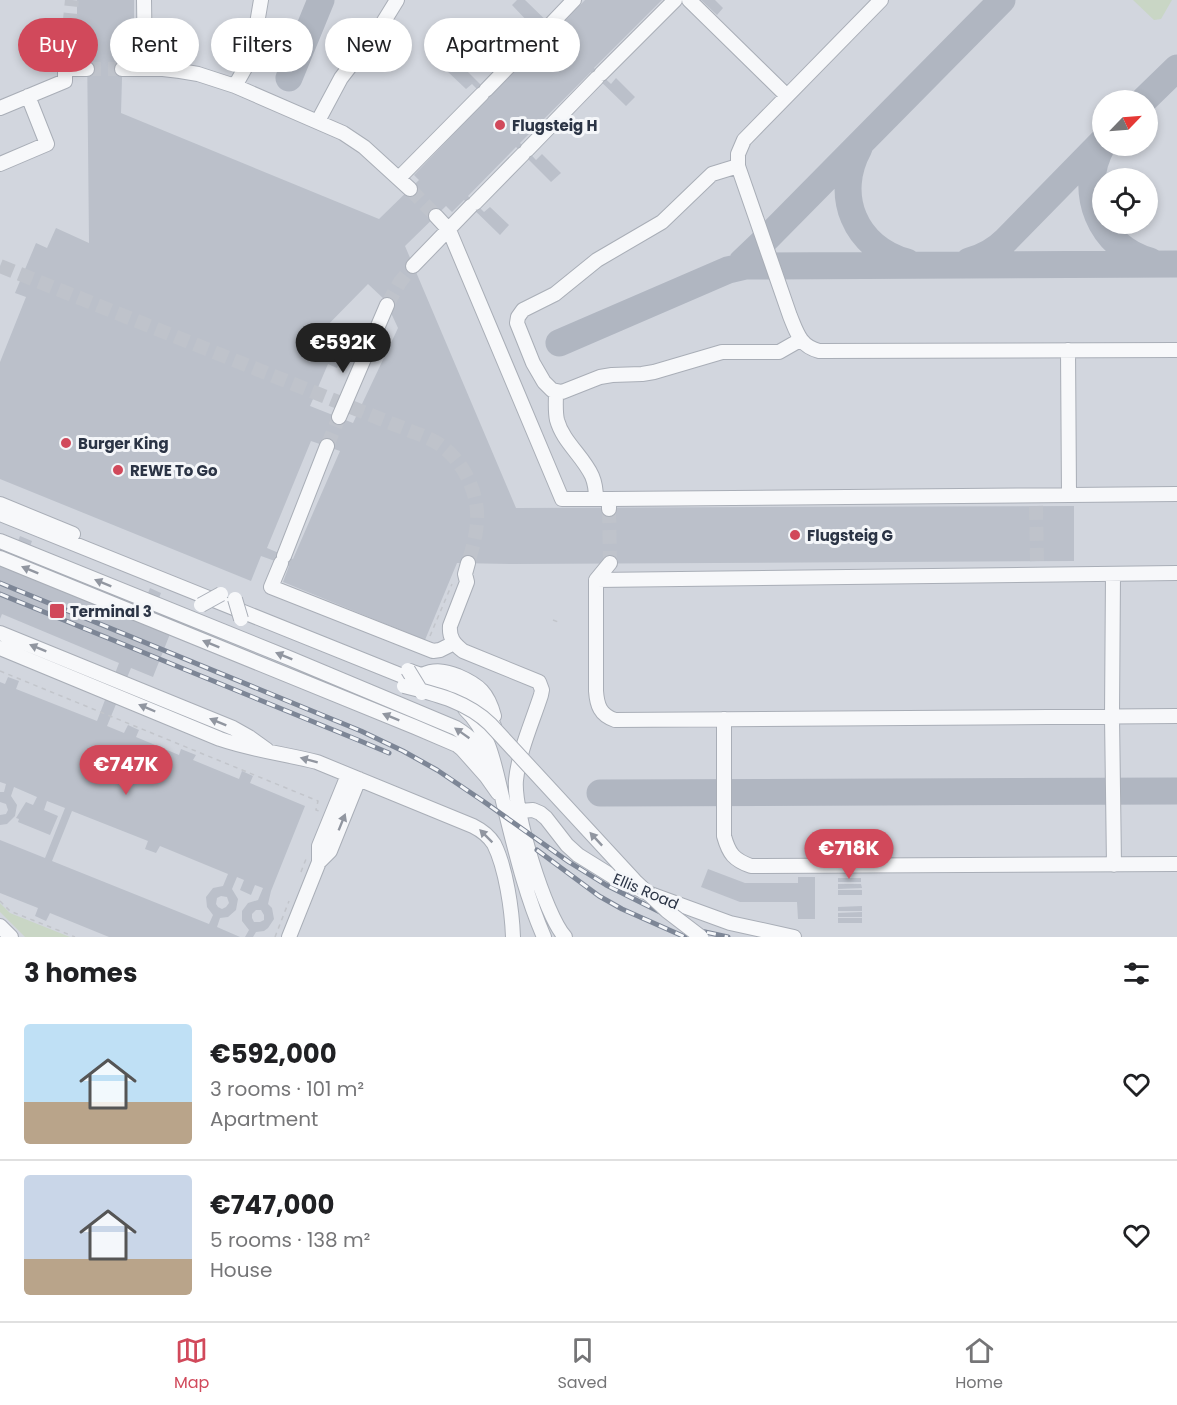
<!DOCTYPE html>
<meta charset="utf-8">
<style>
:root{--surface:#fff;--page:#f6f6f6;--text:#202124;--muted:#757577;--line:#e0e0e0;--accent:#d1495b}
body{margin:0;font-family:Poppins,sans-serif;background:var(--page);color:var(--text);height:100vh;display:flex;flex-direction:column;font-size:22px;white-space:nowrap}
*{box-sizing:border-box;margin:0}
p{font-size:20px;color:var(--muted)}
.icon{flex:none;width:33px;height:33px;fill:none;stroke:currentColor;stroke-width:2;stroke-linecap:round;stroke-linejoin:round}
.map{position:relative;height:937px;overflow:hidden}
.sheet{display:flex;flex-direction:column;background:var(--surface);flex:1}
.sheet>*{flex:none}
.guide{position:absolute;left:18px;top:18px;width:600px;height:54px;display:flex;gap:12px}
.needle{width:39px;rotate:65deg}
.controls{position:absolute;left:1092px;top:90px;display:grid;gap:12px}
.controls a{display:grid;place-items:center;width:66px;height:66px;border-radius:50%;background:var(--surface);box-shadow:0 3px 9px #0003;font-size:30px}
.price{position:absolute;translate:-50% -51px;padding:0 14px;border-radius:21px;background:var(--accent);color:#fff;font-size:20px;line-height:39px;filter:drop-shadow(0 2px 3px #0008)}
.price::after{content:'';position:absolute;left:50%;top:36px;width:18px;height:14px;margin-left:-9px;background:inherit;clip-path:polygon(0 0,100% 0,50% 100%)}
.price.on{background:#222;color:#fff}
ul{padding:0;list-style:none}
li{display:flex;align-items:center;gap:18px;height:150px;padding:0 24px}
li+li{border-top:2px solid var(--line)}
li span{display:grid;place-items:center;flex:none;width:168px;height:120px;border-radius:6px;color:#555}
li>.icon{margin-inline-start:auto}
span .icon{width:72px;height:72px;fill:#fffc;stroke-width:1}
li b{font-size:26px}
h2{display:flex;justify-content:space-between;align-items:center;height:72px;padding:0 24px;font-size:26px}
.pill{padding:0 21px;border-radius:27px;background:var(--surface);box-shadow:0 3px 9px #0003;font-size:21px;line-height:54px}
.pill.on{background:var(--accent);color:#fff}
.menu{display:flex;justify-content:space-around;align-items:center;height:84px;border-top:2px solid var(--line);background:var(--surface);font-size:16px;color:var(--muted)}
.menu a{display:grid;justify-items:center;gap:3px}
.menu .on{color:var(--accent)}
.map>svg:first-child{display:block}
.built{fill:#d2d6de;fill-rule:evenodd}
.green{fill:#c9d6c5}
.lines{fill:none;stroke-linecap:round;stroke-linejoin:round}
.taxiway{stroke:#b0b6c1;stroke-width:27}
.building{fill:#bbc0ca;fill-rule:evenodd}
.minor-tunnel{stroke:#bfc3cb;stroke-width:14;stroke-dasharray:14 7;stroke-linecap:butt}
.minor-casing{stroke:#a9aeb7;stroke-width:16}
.path{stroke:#c2c5cb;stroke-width:1.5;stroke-dasharray:4.5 4.5;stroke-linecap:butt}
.minor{stroke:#f7f8fa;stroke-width:14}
.rail-casing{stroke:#7d8696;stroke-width:5}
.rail{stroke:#f4f6f9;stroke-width:3;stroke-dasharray:9;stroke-linecap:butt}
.minor-bridge-casing{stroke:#a9aeb7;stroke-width:16;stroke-linecap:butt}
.minor-bridge{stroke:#f7f8fa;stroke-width:14}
.oneway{fill:#9196a0}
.poi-dot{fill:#d1495b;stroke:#f4f6f9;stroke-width:2}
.labels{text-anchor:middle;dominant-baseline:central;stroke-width:6;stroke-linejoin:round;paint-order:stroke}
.poi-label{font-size:15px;font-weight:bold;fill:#2b3445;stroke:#f4f6f9;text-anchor:start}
.street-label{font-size:15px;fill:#2b3445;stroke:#f4f6f9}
</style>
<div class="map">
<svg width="1177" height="937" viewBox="0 0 1177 937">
<rect width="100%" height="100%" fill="#e4e7ec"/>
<path class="built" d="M0,0H1177V937H0ZM1102,100H1148V146H1102ZM1102,178H1148V224H1102Z"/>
<path class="green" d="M1133,0H1172L1161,19L1154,20Z
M0,903L10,913L70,937H25L0,912Z"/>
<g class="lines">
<path class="taxiway" d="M289,78L321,0
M1144,100L1177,68
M1102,146C1077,191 1100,248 1150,261
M859,148C833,195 855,248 907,262
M969,261C984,257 995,251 1006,240L1102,142
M742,262L764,241L1002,0
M559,343L728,270L745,266L1177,264
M600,793L1177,791"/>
</g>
<path class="building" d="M77,0H134V44H123L121,113L379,219L419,180L414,175L487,99L472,84L466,89L447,71L457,61L491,95L552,34L536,18L530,24L512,5L517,0H525L556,30L585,0H662L594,68L611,84L616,78L635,97L626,106L591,72L520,143L536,160L542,154L561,173L551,182L516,147L468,196L484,212L490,207L509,225L500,235L464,200L452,212L446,206L405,246L516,508L1074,506V561L515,564L457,563L425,640L283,582L289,566L261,556L251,581L0,479V362L26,297L15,293L36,243L47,248L56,228L89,243L87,44H77ZM368,284L385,300L398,328L353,423L310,406L328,364L337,368L345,350L316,337ZM311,441L340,451L293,559L267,548Z
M701,0H715L723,8L717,15Z
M20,536L32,541L20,573L137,621L150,588L161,593L148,626L170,634L153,677L131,668L107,726L124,733L128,725L139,730L136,737L179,755L181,749L196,755L193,760L239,779L242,771L253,776L250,783L305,806L271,891L268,904L272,908L274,919L268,928L264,931L256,932L253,937H245L249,930L242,921V911L248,903L258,900L263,888L255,885L251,895L240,890L244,880L237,877L232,889L238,899L236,910L228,917L220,918L217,927L240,937H109L50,913L46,921L35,916L38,908L0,893V840L45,858L65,808L47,801L44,810L58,816L50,835L18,822L19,819L16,818L26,802L33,805L37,797L14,787L11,796L17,805L15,816L7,824L0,825V815L6,814L8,810L6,804L0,802V792H4L6,784L0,782V682L5,684L8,677L19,681L16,689L97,721L119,663L2,614L0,619V564L8,568ZM72,811L148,841L145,849L156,853L160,846L228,874L223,886L213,888L206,897L207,907L213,915L209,924L52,861ZM221,896L227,897L229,903L226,907L222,909L218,907L216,904L217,898ZM256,910H261L264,915V920L260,922H254L252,918V914Z
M708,869L745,883H798V877H815V919H798L797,902H740L701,887Z
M838,878H861V882H838Z
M838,884H861L862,888L838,889Z
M838,890H862V895H838Z
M862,906V911H838V907Z
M862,912V917H838V913Z
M838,918H862V923H838Z"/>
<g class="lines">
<path class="minor-tunnel" d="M65,69L72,0
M87,69H122
M410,189L436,216
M0,266L413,432C424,436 434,440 443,447C462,461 476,489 477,512C478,530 473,547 468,563
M387,305L400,282L413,266
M327,446L339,417
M1036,506L1037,561
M609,509L610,563"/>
<defs>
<path id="minor" d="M144,0L145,69
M689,0L787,96
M881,0L744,140L738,154V166L790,316C797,333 800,346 819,351L1177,350
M550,25L574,0
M122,69H163L180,71L198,74L235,86L343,133L364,147L410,189
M601,74L675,0
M235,86L245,68L252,53L261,0
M486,90L546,28
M0,108L65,81V69H87
M318,121L341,78L381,26L397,0
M527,150L597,78
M0,164L47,144L28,96
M738,166L712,174L662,222L597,260L555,294L523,310L518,317L517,323L533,363L544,382L552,390L562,392L600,377L612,375L642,374L654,372L722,352H779L800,340
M399,178L482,94
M475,203L523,154
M436,216L449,230L562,499H609V509
M413,266L471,206
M1068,350L1069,495
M556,392C556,401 555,411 557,420C563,442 583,456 592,476C595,483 596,491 596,499
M339,417L387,305
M609,499L1177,494
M0,504L73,534
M0,514L420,683
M0,541L289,658L456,728C469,736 481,747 488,761
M284,556L327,446
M0,558L415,727L457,745L462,749L486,776L498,793
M281,563L271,587L433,651L440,650L454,643
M468,563L465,574L467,582L450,626C449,638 454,644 463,651L539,682L542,690L541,695C532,723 519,751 516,780C513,810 545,915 565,937
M610,563L596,580V691C597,705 600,715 615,720L1177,716
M1113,574L1112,716L1114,865
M596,580L1177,573
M0,633L233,728L249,737L267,750
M0,648L220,739C252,750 285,754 317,762L473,826C481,830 489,836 494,844C506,868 512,910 513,937
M410,671C430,679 459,686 475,700C483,707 489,716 494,726
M422,675C435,669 445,671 458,676C479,685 488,693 494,716
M465,709C492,734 496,775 505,809C516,853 526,896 544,937
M724,719V836C729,854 734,860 751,866L1177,864
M520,811L533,810L540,813L546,818L567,845L578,855L615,878L645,892L730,923L794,937
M319,862L330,851L359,779
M0,926L11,937
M289,937L319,862V846L348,775"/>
</defs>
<use href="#minor" class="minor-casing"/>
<path class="path" d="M553,620L561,623
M430,636L452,584
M0,671L318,801L316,810L319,811
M301,872L306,859
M0,901L10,911L75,937
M275,937L289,901"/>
<use href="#minor" class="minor"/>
<defs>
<path id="rail" d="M0,583L361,731L403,751L437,770L483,801L569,862L606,885L696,930L728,937
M0,594L358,740L389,753
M537,850L599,896L622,909L685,937"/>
</defs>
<use href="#rail" class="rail-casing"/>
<use href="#rail" class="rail"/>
<defs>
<path id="minor-bridge" d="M235,599L241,619
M201,605L221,594
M408,670L422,693
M404,686C435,694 466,701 490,724L635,881L667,911L701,937"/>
</defs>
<use href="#minor-bridge" class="minor-bridge-casing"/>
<use href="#minor-bridge" class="minor-bridge"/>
</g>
<defs><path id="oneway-solid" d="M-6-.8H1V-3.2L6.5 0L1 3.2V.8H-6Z" transform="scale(1.5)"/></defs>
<g class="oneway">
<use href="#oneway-solid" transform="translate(30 570) rotate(-158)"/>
<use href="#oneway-solid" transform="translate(103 583) rotate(-158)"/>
<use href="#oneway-solid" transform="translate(211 644) rotate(-158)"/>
<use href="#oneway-solid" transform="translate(38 648) rotate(-158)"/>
<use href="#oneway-solid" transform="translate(284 656) rotate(-158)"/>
<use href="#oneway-solid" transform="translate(147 708) rotate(-157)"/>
<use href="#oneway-solid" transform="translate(391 717) rotate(-158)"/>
<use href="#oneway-solid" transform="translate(218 722) rotate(-158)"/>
<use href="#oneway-solid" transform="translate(462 733) rotate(-145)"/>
<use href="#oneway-solid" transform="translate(309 760) rotate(-165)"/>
<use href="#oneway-solid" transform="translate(342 822) rotate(-68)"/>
<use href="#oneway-solid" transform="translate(486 836) rotate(-135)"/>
<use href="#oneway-solid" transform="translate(596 839) rotate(-133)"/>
</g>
<g class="poi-dot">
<circle cx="500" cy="125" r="6"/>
<circle cx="66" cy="443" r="6"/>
<circle cx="118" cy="470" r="6"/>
<circle cx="795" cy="535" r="6"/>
<rect x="49" y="603" width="16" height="16" rx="3"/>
</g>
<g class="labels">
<g class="poi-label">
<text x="512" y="125">Flugsteig H</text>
<text x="78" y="443">Burger King</text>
<text x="130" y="470">REWE To Go</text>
<text x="807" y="535">Flugsteig G</text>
<text x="70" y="611">Terminal 3</text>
</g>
<g class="street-label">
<text transform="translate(646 891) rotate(23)">Ellis Road</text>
</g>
</g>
</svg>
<div class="controls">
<a><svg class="needle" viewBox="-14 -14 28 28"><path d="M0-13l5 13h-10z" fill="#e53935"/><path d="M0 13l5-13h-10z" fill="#757577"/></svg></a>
<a><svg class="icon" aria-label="locate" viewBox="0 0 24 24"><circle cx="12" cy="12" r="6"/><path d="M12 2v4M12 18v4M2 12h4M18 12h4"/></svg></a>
</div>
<b class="price on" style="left:343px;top:374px">€592K</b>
<b class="price" style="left:126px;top:796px">€747K</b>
<b class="price" style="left:849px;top:880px">€718K</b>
<div class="guide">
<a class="pill on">Buy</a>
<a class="pill">Rent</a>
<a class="pill">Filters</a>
<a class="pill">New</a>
<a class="pill">Apartment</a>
</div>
</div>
<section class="sheet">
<h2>3 homes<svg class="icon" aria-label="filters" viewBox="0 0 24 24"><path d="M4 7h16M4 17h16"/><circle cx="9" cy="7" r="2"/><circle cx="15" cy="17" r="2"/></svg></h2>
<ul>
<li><span style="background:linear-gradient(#bfe0f5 65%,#b9a48a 0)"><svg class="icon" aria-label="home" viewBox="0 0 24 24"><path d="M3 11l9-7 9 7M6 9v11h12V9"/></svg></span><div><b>€592,000</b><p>3 rooms · 101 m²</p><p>Apartment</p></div><svg class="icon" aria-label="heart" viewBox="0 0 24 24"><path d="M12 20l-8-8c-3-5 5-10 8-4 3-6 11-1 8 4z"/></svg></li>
<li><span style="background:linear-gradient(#c9d6e8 70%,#b9a48a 0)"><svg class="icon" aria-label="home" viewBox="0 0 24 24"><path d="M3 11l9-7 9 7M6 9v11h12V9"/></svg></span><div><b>€747,000</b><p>5 rooms · 138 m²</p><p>House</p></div><svg class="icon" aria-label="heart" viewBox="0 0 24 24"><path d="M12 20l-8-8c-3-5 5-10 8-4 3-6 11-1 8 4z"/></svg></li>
</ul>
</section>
<nav class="menu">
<a class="on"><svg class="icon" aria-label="map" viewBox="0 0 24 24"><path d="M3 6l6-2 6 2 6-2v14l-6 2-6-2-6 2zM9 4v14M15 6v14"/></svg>Map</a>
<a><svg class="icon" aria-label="saved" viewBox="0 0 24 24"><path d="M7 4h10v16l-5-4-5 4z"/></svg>Saved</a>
<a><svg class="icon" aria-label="home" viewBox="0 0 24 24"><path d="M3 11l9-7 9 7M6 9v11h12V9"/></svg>Home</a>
</nav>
